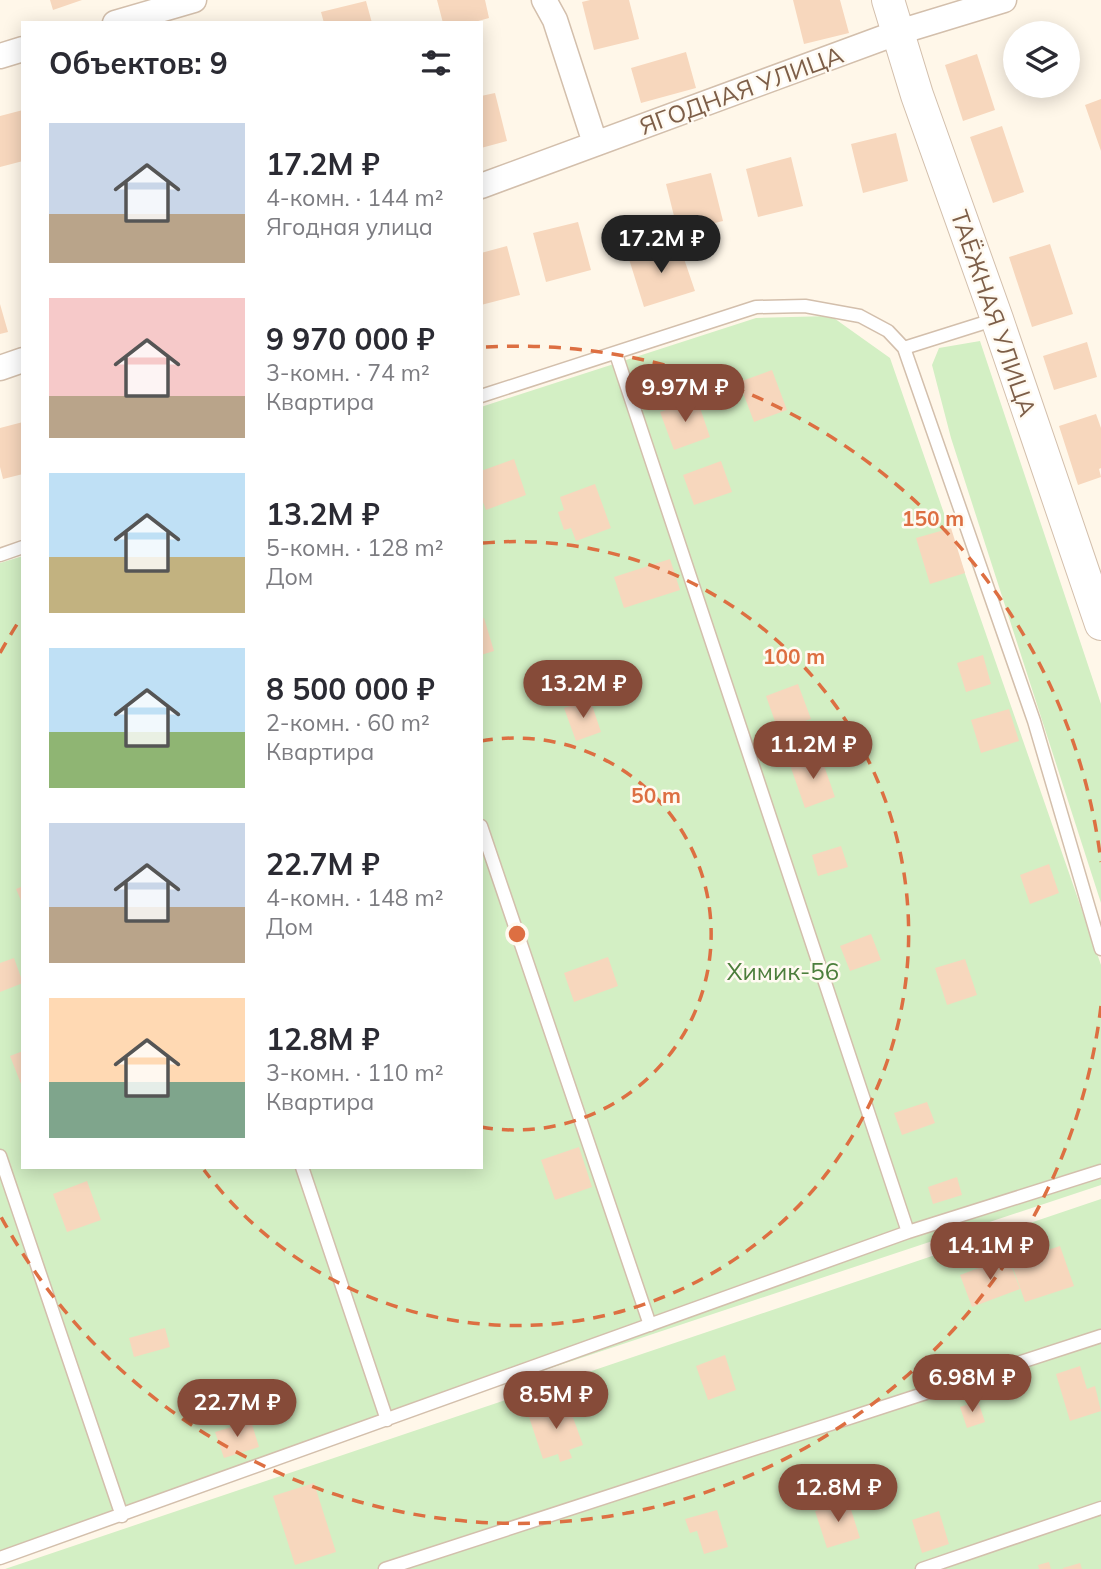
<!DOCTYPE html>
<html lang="ru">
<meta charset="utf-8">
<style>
:root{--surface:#fff;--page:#f2f2f3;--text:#2b2b33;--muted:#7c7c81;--accent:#864b39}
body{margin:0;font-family:Mulish,sans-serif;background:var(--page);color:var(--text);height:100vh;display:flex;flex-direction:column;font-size:26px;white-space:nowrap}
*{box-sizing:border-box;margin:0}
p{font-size:23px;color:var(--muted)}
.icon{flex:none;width:38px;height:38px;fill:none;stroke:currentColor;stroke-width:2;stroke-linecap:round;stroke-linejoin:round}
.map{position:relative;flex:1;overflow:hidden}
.sheet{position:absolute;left:21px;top:21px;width:462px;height:1148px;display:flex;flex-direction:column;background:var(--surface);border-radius:0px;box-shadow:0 4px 18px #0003}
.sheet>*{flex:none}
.fabs{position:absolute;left:1003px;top:21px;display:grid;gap:14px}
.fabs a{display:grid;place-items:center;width:77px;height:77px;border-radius:50%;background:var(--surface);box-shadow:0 4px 18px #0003;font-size:35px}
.price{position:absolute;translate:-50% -60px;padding:0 16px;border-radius:24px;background:var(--accent);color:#fff;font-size:23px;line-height:46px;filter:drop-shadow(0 2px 4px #0008)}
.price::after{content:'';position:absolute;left:50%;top:42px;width:21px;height:16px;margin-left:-10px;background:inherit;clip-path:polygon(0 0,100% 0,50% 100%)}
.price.on{background:#222;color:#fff}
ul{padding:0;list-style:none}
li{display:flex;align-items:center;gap:21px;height:175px;padding:0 28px}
li span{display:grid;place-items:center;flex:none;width:196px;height:140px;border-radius:0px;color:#555}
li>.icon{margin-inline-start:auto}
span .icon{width:84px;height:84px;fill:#fffc;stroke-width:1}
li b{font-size:30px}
h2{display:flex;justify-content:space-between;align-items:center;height:84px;padding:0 28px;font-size:30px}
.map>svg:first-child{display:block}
.green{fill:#d3efc4}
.building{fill:#f7d7bd}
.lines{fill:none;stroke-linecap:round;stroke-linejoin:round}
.service-casing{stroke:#d3bfac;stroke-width:15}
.minor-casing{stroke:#d3bfac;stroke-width:27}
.tertiary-casing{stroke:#d3bfac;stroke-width:34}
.service{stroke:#fff;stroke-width:12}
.minor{stroke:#fff;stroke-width:24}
.tertiary{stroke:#fff;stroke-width:32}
.ring{fill:none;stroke:#dd6f42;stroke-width:3.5;stroke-dasharray:12 9}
.labels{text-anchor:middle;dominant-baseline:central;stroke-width:5;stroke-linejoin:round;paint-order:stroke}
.street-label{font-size:24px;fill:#7d5e48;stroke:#fffaf1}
.park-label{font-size:24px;fill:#4c7e3c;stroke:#fffaf1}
.centre{fill:#dd6f42;stroke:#fffaf1;stroke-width:3.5}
.ring-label{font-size:21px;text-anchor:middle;font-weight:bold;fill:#dd6f42;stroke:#fffaf1;stroke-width:5;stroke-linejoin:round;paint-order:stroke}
</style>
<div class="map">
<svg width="1101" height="1569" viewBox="0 0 1101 1569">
<rect width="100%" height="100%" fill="#fff7e9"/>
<path class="green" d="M831,316L890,358L1101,965V1185L0,1551V563L23,556V1167H481V407L756,318Z
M980,341L1101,704V903L951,438L932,365L939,348Z
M1101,1199V1569H5Z"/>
<path class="building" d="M50,0H82L53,10Z
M437,0H485L489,18L471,23H443Z
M590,0H629L639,39L594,50L582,2Z
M793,0H840L849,33L804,44Z
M366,1L372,23H324L321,12Z
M686,52L696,88L641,103L631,68Z
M977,54L995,110L963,121L945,65Z
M495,93L507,141L481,148V96Z
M1101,99V151L1085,105Z
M23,110V161L0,167V116Z
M1002,126L1024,192L993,203L970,137Z
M896,133L908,181L863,193L851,144Z
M791,157L803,206L758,217L746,169Z
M711,173L723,221L678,232L666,184Z
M578,222L591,270L546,282L533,233Z
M655,244L657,249L659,248L661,254L680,247L695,291L644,307L629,259L643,254L641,249Z
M1050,244L1073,314L1032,327L1009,257Z
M507,246L520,295L481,305V253Z
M0,304L8,332L0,334Z
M1087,342L1097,377L1054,390L1043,356Z
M772,370L787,410L754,422L739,382Z
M697,399L710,437L674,450L660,412Z
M1096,414L1101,428V468L1099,469L1101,477L1078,485L1059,426Z
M23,422V474L3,479L0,467V428Z
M514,459L526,495L486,510L481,497V471Z
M721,461L732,492L694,505L683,475Z
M595,484L611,528L576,541L571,528L564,530L558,512L564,510L560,497Z
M951,528L965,573L930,584L916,538Z
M670,559L680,590L624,608L614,577Z
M484,618L494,651L481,655V619Z
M983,655L991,684L966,692L957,663Z
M798,684L811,719L778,730L766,696Z
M590,699L601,732L576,741L564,708Z
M1009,709L1019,741L981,753L971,720Z
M820,754L835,797L805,808L790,765Z
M841,846L848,867L818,876L812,855Z
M1049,864L1059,893L1030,904L1020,875Z
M23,886V905L16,889Z
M871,934L881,960L850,971L840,946Z
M608,957L618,986L574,1002L564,973Z
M14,958L23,983L0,992V963Z
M965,959L977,995L947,1005L935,968Z
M23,1051V1083L21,1084L10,1056Z
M927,1102L935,1123L902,1135L894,1113Z
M579,1147L592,1187L555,1200L541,1160Z
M957,1177L962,1195L933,1204L928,1187Z
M87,1181L101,1220L67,1232L53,1194Z
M1060,1246L1074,1286L1025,1302L1011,1262Z
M1008,1257L1020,1289L972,1307L960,1275Z
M165,1328L170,1347L134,1357L129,1338Z
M725,1355L736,1390L708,1400L696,1366Z
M1080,1366L1087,1389L1095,1386L1101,1411L1070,1421L1056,1374Z
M567,1401L583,1445L569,1450L572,1458L560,1462L558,1454L543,1459L528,1414Z
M978,1401L985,1422L967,1428L960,1407Z
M251,1421L259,1447L224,1458L215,1432Z
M314,1483L336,1552L295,1565L273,1496Z
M848,1500L860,1538L827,1548L815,1511Z
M717,1510L728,1547L704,1554L697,1531L690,1533L685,1519Z
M939,1511L949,1544L922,1553L912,1520Z
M1049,1562L1051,1569H1039L1038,1565Z
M1080,1563L1082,1569H1063V1568Z"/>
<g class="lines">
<defs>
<path id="service" d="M904,348L1034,721L1101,949
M616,354L908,1232
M481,396L756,307L805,306L860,316L888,331L904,348L996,319
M0,555L23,547
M481,826L650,1325
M0,1156L122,1516
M302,1167L387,1420
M0,1558L908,1232L1101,1171
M385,1569L1101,1336
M922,1569L1101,1508"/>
<path id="minor" d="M544,0L555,20L595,143
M115,23L194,0
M0,56L23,49
M481,186L899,32L1004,0
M0,368L23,360"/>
<path id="tertiary" d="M888,0L917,95L997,319L1101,624"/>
</defs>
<use href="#service" class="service-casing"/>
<use href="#minor" class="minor-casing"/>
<use href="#tertiary" class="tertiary-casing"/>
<use href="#service" class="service"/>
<use href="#minor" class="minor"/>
<use href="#tertiary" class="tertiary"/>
</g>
<g class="ring">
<path d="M481 741A196 196 0 1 1 481 1127"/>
<path d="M483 543A392 392 0 1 1 204 1170"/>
<path d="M1101 1006A588 588 0 0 1 0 1215M0 653A588 588 0 0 1 21 618M486 347A588 588 0 0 1 1101 862"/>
</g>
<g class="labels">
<g class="street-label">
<text transform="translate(741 90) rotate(-20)">ЯГОДНАЯ УЛИЦА</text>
<text transform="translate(994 313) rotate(71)">ТАЁЖНАЯ УЛИЦА</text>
</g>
<g class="park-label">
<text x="783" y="971">Химик-56</text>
</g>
</g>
<circle cx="517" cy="934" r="10" class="centre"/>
<g class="ring-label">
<text x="933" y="526">150 m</text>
<text x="794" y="664">100 m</text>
<text x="656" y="803">50 m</text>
</g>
</svg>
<div class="fabs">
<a><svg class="icon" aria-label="layers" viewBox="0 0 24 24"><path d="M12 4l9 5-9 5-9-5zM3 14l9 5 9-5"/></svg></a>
</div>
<b class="price on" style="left:661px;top:275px">17.2M ₽</b>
<b class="price" style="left:685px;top:424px">9.97M ₽</b>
<b class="price" style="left:583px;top:720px">13.2M ₽</b>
<b class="price" style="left:813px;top:781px">11.2M ₽</b>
<b class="price" style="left:990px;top:1282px">14.1M ₽</b>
<b class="price" style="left:972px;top:1414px">6.98M ₽</b>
<b class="price" style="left:556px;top:1431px">8.5M ₽</b>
<b class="price" style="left:237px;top:1439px">22.7M ₽</b>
<b class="price" style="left:838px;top:1524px">12.8M ₽</b>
<section class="sheet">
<h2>Объектов: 9<svg class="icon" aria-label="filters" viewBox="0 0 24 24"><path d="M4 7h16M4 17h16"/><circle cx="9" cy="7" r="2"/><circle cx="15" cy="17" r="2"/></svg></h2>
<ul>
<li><span style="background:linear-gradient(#c9d6e8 65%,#b9a48a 0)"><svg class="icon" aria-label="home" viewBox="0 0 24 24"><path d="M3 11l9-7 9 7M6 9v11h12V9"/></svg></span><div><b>17.2M ₽</b><p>4-комн. · 144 m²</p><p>Ягодная улица</p></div></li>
<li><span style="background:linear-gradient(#f6c9c9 70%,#b9a48a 0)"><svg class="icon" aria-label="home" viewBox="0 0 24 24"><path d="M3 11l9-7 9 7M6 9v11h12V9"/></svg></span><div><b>9 970 000 ₽</b><p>3-комн. · 74 m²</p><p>Квартира</p></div></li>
<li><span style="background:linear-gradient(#bfe0f5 60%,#c2b280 0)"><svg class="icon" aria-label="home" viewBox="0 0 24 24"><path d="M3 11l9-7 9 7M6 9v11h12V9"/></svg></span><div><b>13.2M ₽</b><p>5-комн. · 128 m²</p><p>Дом</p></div></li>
<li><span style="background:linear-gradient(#bfe0f5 60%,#8fb573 0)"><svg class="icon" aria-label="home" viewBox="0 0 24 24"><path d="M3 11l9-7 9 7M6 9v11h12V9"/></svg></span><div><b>8 500 000 ₽</b><p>2-комн. · 60 m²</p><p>Квартира</p></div></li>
<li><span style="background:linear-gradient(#c9d6e8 60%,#b9a48a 0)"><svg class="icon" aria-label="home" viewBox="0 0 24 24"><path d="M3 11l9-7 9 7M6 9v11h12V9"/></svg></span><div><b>22.7M ₽</b><p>4-комн. · 148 m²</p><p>Дом</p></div></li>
<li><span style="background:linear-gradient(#ffd9b3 60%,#7fa58c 0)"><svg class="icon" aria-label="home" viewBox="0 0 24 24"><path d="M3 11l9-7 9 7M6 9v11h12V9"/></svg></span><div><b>12.8M ₽</b><p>3-комн. · 110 m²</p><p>Квартира</p></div></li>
</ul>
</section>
</div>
